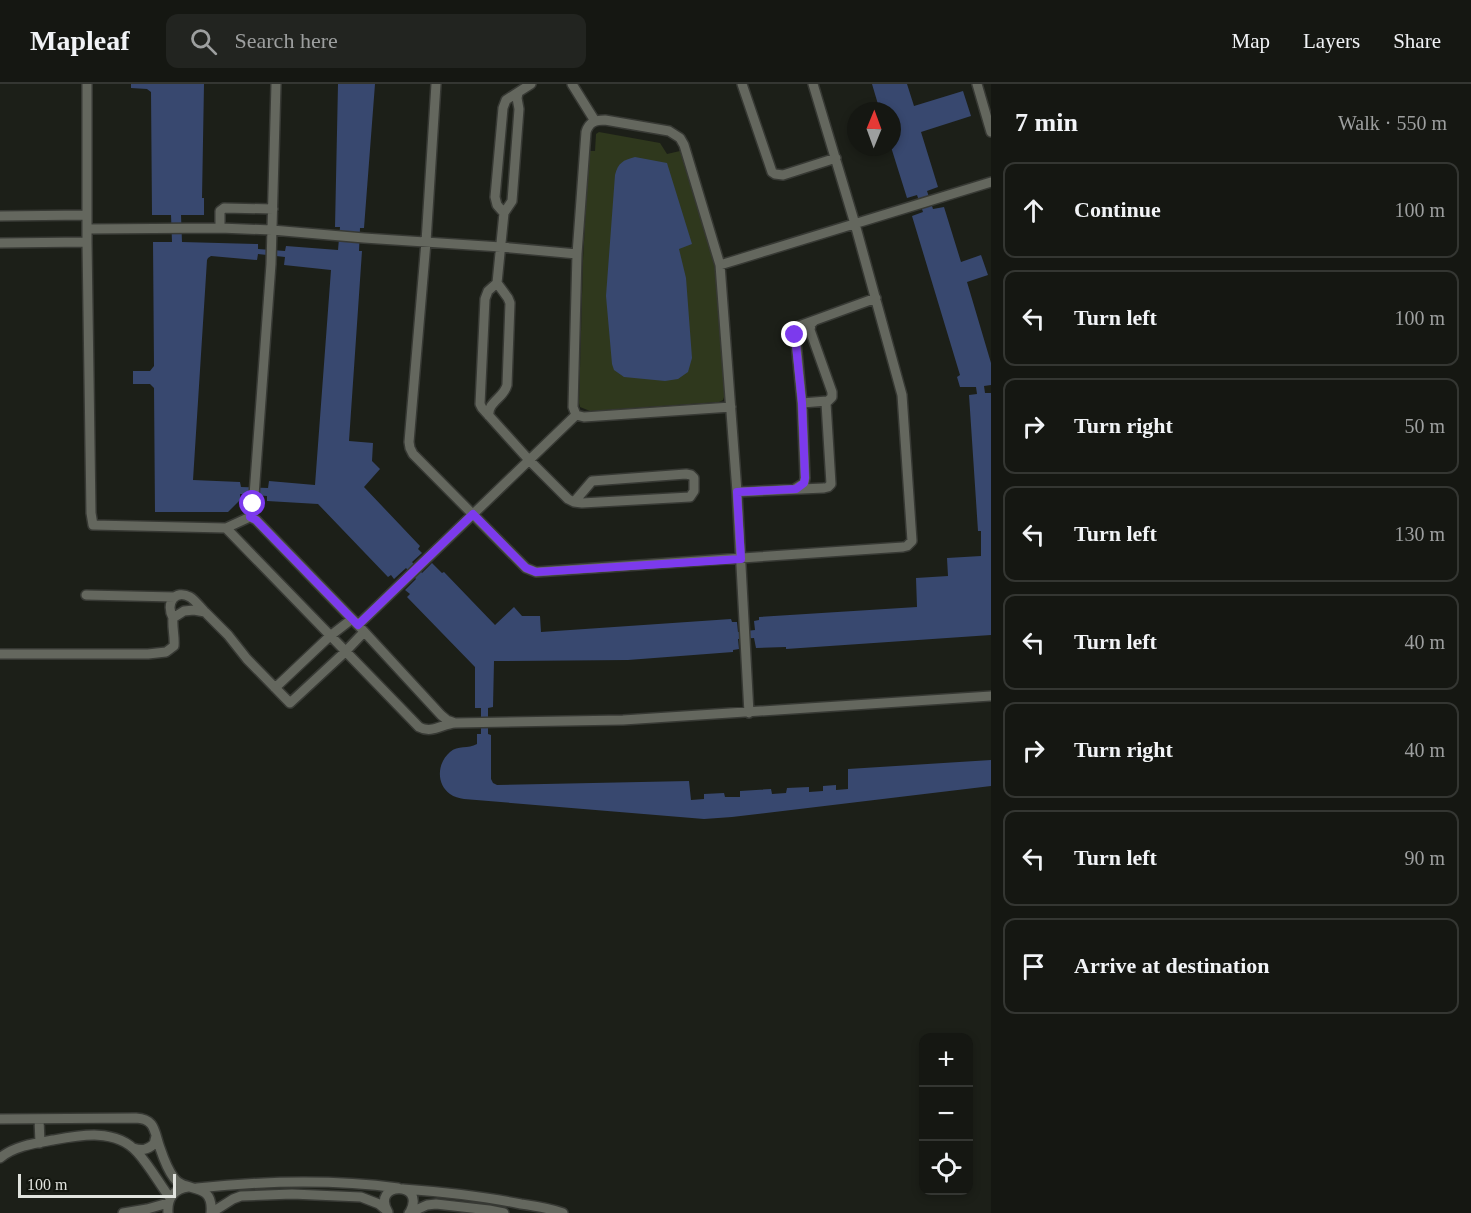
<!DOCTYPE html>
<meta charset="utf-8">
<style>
:root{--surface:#151712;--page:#222420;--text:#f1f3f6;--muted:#9d9f9f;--line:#343632}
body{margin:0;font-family:Georgia,serif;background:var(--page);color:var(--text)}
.controls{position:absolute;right:18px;bottom:18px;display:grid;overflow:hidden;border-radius:12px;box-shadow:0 3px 9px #0003}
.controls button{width:54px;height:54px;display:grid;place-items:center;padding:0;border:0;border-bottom:2px solid var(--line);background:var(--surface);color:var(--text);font:30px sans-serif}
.compass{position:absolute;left:847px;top:18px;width:54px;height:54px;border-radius:50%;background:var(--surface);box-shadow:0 3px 9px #0003;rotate:1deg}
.scale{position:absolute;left:18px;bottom:15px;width:158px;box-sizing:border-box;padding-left:6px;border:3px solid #e1e3de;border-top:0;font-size:16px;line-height:21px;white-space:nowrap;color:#e1e3de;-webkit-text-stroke:4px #13160f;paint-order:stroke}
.stop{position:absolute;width:18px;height:18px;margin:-14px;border:4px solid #7c3aed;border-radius:50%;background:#fff}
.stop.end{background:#7c3aed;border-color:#fff;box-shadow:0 2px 6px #0008}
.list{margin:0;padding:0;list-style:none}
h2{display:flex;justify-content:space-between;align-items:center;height:78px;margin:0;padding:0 24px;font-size:26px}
h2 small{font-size:20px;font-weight:400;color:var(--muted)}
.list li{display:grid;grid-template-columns:39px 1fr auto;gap:18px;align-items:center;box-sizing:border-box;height:96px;margin:0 12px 12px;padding:0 12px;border:2px solid var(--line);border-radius:12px}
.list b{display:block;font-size:22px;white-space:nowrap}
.list em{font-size:20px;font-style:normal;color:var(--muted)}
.icon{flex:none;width:33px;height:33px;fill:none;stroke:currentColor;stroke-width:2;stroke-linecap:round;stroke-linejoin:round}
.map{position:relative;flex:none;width:991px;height:1129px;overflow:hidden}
header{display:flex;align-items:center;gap:36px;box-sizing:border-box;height:84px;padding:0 30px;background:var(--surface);border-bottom:2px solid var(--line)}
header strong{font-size:28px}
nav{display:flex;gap:33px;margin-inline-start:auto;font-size:21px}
.search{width:420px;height:54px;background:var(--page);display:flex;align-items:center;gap:15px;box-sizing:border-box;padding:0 21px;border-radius:12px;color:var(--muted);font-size:22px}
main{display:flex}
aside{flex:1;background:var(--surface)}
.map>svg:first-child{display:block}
.green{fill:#2f381d}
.water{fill:#38486f;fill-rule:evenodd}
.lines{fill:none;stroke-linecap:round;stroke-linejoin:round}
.minor-casing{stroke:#373934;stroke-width:12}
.minor{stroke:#64675e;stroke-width:9}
.route{stroke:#7c3aed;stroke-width:8}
</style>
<header>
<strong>Mapleaf</strong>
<div class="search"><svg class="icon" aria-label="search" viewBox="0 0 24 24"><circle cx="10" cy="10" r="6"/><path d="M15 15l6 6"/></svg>Search here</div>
<nav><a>Map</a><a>Layers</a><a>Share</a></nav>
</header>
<main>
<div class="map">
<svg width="991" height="1129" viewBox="0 0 991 1129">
<rect width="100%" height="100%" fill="#1c1f18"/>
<path class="green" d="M 599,48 L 660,59 L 667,70 L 680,67 L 712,171 L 717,194 L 726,308 L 723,316 L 719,318 L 590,327 L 580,323 L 579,319 L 583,176 L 589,67 L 595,67 L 596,50 Z"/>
<path class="water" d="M 131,0 L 204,0 L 202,114 L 204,114 L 204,131 L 181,131 L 182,158 L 258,160 L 258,165 L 285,167 L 286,162 L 338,166 L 340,143 L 335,143 L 338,0 L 375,0 L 364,144 L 360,144 L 359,167 L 362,167 L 349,357 L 373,359 L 372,377 L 380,385 L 364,403 L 420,462 L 418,465 L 422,469 L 412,478 L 422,489 L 432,479 L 442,489 L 444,488 L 495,541 L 514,523 L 522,532 L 540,532 L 541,548 L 731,535 L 732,538 L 737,538 L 738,548 L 755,546 L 754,537 L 759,536 L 759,533 L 917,523 L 916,494 L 948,492 L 947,474 L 981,472 L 981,447 L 978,447 L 969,311 L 977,310 L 976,303 L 960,303 L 957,293 L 960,291 L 912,132 L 923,128 L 917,111 L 907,114 L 891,63 L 892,27 L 880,27 L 872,0 L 907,0 L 914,22 L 963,7 L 971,32 L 921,48 L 938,103 L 927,107 L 933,125 L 944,123 L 961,178 L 981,171 L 988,191 L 967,198 L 991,279 L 991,301 L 984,302 L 985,309 L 991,309 L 991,551 L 786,565 L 786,563 L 756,564 L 754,554 L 738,555 L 739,565 L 733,566 L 733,568 L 628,576 L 494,577 L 493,623 L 488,624 L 488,650 L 491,651 L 491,695 L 493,699 L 497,701 L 689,697 L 691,716 L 704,715 L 704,710 L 724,709 L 725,713 L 740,713 L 740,707 L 771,705 L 772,710 L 786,709 L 787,704 L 809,703 L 809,708 L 823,707 L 823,702 L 836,701 L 836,706 L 848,705 L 848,685 L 991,676 L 991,702 L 732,733 L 704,735 L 464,715 C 459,714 454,713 450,710 C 436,700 437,679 450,668 C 458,661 468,665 477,660 L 477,650 L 481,650 L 481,624 L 475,624 L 475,583 L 407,513 L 410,510 L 405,506 L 416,495 L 406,484 L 394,495 L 391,491 L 388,493 L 318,420 L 267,417 L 267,412 L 240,410 L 240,416 L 228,428 L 155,428 L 154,304 L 150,300 L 133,300 L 133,287 L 150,287 L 154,282 L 153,158 L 172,158 L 171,131 L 152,131 L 151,8 L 147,5 L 131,4 ZM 258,170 L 285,173 L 284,181 L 331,186 L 315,401 L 269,397 L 268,404 L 241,403 L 240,398 L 193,396 L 207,176 L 208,174 L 211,172 L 257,176 Z
M 635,73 L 667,79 L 692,160 L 679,165 L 686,194 L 692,274 L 688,288 L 678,295 L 665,297 L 624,293 L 614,286 L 612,280 L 606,212 L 615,91 C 618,79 623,76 635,73 Z"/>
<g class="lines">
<g class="minor-casing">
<path id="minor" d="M 87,0 L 87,158 L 91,429 L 93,441 L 226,444 L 250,433 L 253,425 L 271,180 L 276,0
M 436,0 L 426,158 L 409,358 L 410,364 L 413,370 L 526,484 L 536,488 L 903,463 L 907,462 L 912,457 L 902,311 L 855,140 L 813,0
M 572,0 L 595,37
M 742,0 L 772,88 L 775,90 L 783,91 L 836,74
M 977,0 L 991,48
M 518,9 L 517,14 L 519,25 L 512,117 L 504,129 L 497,199 L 488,207 L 485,215 L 480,320 L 482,324 L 529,376 L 568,415 L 574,418 L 582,419 L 690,413 L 694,407 L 694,394 L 691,391 L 686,390 L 592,397 L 574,418
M 504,129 L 497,121 L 495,113 L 503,24 L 506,16 L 531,0
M 0,132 L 87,131
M 220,144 L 220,127 L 224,124 L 273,125
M 87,145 L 220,144 L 272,146 L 364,154 L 501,163 L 577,170
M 0,159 L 87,158
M 720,181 L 991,98
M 802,319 L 827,317
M 731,323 L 584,333 L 576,331 L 573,323 L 577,170 L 586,48 C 589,38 595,36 605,36 L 669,47 L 680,54 L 684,61 L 720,181 L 737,408 L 749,629
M 489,332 C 487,318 504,314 507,301 L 510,219 L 508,214 L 497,199
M 796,404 L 804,399 L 805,394 L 802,319 L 795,247 L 799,242 L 876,214
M 737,408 L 824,404 L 828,403 L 831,400 L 826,319 L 832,313 L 832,308 L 810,246 L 811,240 L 814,237
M 250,433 L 256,436 L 358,541 L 441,631 L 447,636 L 455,639
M 226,444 L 419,643 C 432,650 442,640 455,639 L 623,636 L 991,612
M 86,511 L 175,513
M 173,534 C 165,519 175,505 190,513 C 195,516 200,523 204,527
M 358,541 L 576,331
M 0,570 L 148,570 L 166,568 L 174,562 C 175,553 172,544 173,534 L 184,527 L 194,526 L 205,528 L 228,551 L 247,575 L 290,619 L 345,568 L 364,548
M 275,604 L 330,552 L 352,535
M 0,1035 L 136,1034 C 156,1035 154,1048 160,1064 C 163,1073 168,1086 174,1094 C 185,1110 214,1096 211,1129
M 39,1035 L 40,1059
M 133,1064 C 142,1067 147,1066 154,1060 L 156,1052
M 0,1074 C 14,1062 36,1059 53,1056 C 80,1051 116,1044 137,1068 C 149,1081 159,1099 170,1114
M 197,1104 C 264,1097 331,1095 398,1104
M 403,1105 C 443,1108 482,1112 521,1120 C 535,1122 549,1124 563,1129
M 388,1128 C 370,1098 427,1096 410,1128
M 123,1129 L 147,1125 L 168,1119
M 168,1129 C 167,1115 173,1105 188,1103
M 211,1129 L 233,1115 L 241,1112 L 292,1110 L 361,1113 L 379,1120 L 386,1126
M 409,1129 L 427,1121 L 436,1120 L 489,1126 L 504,1129"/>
</g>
<use href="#minor" class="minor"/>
</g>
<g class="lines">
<path class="route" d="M 253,420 L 250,433 L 256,436 L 358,541 L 473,430 L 526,484 L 536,488 L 741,475 L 737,408 L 796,405 L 804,399 L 805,394 L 802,319 L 795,251"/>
</g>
</svg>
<div class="controls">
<button>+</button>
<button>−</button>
<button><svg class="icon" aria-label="locate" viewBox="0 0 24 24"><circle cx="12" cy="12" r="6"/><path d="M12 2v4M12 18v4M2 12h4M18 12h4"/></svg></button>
</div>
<svg class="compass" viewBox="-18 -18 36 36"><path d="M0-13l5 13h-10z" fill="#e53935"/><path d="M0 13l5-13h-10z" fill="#9d9f9f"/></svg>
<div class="scale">100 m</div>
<div class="stop" style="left:253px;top:420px"></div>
<div class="stop end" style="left:795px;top:251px"></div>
</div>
<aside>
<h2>7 min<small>Walk · 550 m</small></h2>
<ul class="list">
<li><svg class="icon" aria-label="ahead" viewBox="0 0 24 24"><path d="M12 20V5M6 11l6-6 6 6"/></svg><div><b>Continue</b></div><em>100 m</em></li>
<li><svg class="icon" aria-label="left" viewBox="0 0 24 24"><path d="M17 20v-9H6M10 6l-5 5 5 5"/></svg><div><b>Turn left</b></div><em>100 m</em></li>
<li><svg class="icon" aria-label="right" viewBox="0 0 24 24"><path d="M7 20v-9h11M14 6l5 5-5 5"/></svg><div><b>Turn right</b></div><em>50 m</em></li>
<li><svg class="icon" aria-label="left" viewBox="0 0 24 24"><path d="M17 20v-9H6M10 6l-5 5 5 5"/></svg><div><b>Turn left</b></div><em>130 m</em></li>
<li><svg class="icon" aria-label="left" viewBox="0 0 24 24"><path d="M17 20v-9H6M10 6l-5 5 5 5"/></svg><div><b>Turn left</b></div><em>40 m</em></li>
<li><svg class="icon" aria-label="right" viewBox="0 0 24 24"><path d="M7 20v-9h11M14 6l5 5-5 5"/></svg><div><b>Turn right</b></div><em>40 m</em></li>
<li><svg class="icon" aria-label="left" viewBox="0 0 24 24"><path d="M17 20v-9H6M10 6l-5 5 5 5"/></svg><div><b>Turn left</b></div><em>90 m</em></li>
<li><svg class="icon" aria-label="arrive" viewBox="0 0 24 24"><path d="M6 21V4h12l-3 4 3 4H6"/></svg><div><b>Arrive at destination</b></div></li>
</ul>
</aside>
</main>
